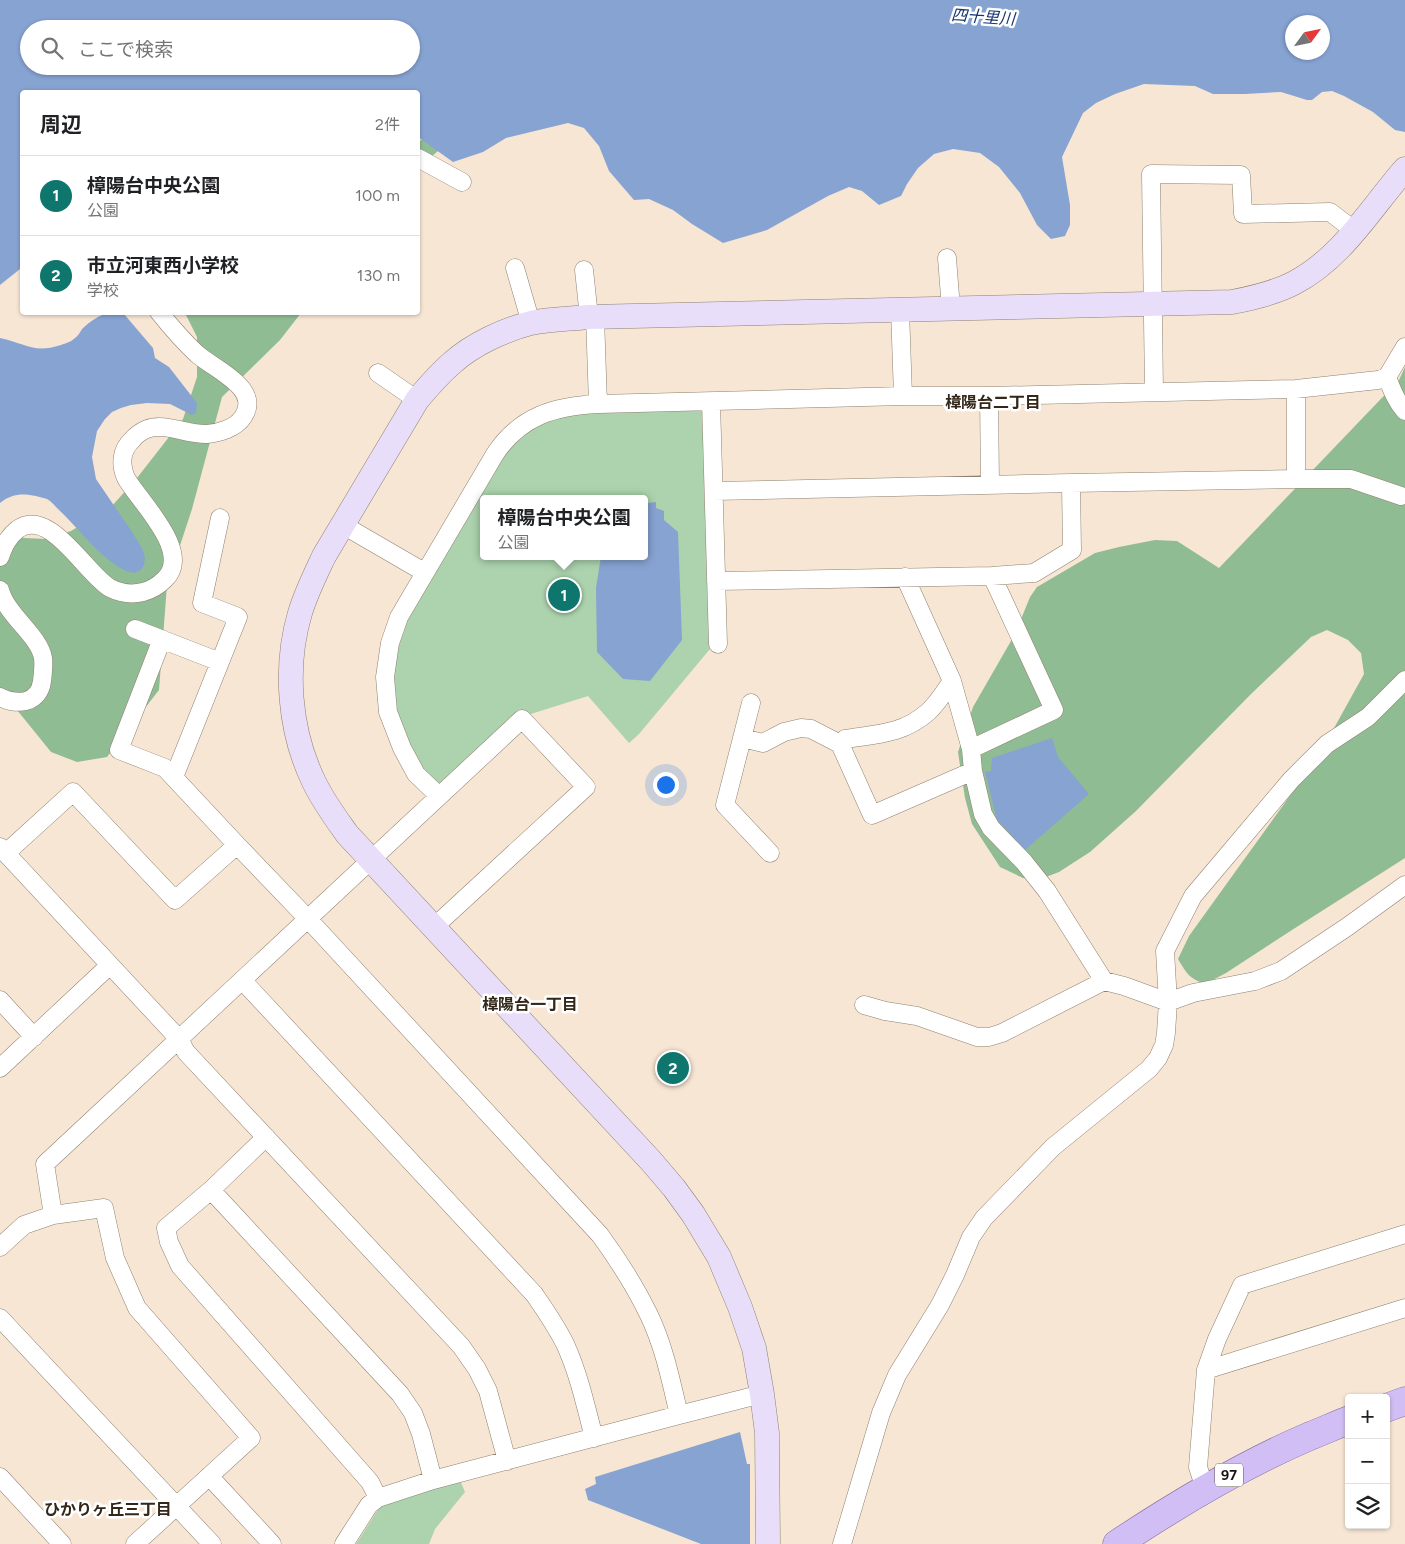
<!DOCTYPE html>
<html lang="ja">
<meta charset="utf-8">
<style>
:root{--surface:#fff;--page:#f2f2f2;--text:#202124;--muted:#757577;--line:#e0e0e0;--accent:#0f766e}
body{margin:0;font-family:Figtree,"Noto Sans JP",sans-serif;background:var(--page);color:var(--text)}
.controls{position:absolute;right:15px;bottom:15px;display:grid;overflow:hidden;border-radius:5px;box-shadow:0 1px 4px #0004}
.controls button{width:45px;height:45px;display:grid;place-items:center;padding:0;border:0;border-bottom:1px solid var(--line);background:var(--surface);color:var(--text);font:25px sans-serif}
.compass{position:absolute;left:1285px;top:15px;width:45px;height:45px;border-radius:50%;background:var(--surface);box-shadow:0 1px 4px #0004;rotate:57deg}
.you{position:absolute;left:665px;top:784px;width:18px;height:18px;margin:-12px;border:4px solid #fff;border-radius:50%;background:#1a73e8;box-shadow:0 0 0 8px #1a73e833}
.badge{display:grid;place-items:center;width:32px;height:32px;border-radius:50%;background:var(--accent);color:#fff;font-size:16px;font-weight:700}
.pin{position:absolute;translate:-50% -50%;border:2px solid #fff;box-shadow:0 1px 5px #0006}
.popup{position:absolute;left:480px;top:495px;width:168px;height:65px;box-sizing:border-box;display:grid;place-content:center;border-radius:5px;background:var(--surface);filter:drop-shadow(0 1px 4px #0005);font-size:16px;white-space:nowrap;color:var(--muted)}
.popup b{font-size:19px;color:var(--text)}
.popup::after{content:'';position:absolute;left:50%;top:100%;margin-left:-10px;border:10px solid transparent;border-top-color:var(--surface)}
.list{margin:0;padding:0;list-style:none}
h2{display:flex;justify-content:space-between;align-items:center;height:65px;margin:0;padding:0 20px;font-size:21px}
h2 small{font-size:16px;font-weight:400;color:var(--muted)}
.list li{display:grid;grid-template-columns:32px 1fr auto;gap:15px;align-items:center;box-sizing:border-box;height:80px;padding:0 20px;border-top:1px solid var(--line)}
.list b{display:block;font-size:19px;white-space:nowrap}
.list p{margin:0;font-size:16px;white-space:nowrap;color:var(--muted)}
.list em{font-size:16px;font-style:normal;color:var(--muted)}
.icon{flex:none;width:28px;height:28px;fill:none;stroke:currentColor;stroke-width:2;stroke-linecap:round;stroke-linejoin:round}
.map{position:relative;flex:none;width:1405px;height:1544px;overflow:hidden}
.search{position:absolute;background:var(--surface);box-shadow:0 1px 4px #0004;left:20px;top:20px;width:400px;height:55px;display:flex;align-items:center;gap:12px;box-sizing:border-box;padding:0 18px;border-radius:28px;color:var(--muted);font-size:19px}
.panel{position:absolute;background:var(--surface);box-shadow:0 1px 4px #0004;left:20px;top:90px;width:400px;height:225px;border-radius:5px}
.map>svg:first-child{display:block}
.green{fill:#acd3ae;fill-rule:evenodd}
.forest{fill:#90bc93}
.water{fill:#87a3d2;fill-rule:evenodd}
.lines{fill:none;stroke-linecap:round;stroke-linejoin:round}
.street-casing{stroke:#8f8170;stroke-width:19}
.secondary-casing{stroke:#8f8170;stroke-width:25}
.primary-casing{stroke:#7d669f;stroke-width:29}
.street{stroke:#fff;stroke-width:18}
.secondary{stroke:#e8defa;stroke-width:24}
.primary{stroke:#d1bef4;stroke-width:28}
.labels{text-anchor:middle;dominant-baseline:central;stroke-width:5;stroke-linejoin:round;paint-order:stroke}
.shield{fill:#fff;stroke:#5e5a56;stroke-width:1}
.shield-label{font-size:14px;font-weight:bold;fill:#19130d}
.water-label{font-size:16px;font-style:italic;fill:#163770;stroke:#fff}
.neighbourhood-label{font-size:16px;font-weight:bold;fill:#332719;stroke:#fff}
</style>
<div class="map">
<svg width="1405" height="1544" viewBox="0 0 1405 1544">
<rect width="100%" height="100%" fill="#f7e6d4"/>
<path class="green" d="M 701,408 L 706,413 L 710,649 L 639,734 L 629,743 L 588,696 L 512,720 L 442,785 L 436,784 L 421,766 L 408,747 L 393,699 L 393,660 L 406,616 L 498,461 L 521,433 L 567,413 ZM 484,499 L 644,499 L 644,556 L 484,556 Z
M 460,1480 L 465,1492 L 435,1529 L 429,1544 L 356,1544 L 383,1502 Z"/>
<path class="forest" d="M 465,128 L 418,168 L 418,141 Z
M 185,313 L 301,313 L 280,340 L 222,397 L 192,509 L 167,585 L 159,690 L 107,757 L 77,762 L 51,752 L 0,689 L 0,535 L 4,537 L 46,539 L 71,531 L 111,507 L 137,478 L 183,419 L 197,377 L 197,337 Z
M 1405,367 L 1405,858 L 1292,930 L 1226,973 L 1205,984 C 1189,978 1187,974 1178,959 L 1189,936 L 1318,757 L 1364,674 L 1361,653 L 1348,640 L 1327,630 L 1311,637 L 1251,694 L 1136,811 L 1090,852 L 1059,872 L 1038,880 L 1023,878 L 1000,867 L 972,824 L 965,798 L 958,752 L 973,707 L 1015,634 L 1030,597 L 1037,587 L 1095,553 L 1119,547 L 1155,540 L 1177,541 L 1219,568 L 1399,380 Z"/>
<path class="water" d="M 0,0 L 1405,0 L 1405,132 L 1395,130 L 1373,112 L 1344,96 L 1332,91 L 1322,92 L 1312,100 L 1307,100 L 1281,92 L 1245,94 L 1213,94 L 1195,86 L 1144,84 L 1115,94 L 1096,103 L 1083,113 L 1062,157 L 1070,205 L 1070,225 L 1065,236 L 1051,239 L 1037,225 L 1020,193 L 999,167 L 980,153 L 953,149 L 934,154 L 918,168 L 907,184 L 901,196 L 879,205 L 862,191 L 849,187 L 828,196 L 767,230 L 723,243 L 692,224 L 673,210 L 649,199 L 634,200 L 609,171 L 599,146 L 584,128 L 568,123 L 506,138 L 483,152 L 453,162 L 418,137 L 418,92 L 22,92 L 22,266 L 20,269 L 0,285 ZM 1292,22 L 1322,22 L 1322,52 L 1292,52 ZM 29,29 L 411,29 L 411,66 L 29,66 Z
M 109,312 L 123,313 L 124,314 L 153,348 L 155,358 L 169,367 L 197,403 L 196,413 L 192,415 L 170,404 L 147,403 L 131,405 L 121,408 L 112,412 L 105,419 L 97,431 L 92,457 L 96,479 L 132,532 L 142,548 L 145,558 L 144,565 L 141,570 L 134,573 C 108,569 79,528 59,510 C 55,506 51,501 47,499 C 44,498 39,497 36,496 C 22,493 11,494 0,503 L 0,338 C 25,343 33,354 61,345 C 66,343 71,342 75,338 C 78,336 80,332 82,329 C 89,322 100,315 109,312 Z
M 644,501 L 647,503 L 656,502 L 656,508 L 664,511 L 664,520 L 678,532 L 682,640 L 650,681 L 623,679 L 597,652 L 596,588 L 601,556 L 644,556 Z
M 1052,738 L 1058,757 L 1089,794 L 1025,850 L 997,820 L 985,772 L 991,771 L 992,758 Z
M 740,1432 L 747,1464 L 750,1464 L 750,1544 L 701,1544 L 588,1500 L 585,1489 L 596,1484 L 595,1477 Z"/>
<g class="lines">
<g class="street-casing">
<path id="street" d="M 418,158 L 462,182
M 947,258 L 951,309
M 515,268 L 531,323
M 584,270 L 589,317
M 900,310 L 903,396
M 595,317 L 598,404
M 378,373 L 417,400
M 1387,377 C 1392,390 1396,401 1405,411
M 1154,391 L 1151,174 L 1241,175 L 1243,214 L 1330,212 L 1355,231
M 989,396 L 990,485
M 711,402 L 718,644
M 1296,479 L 1351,479 L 1401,496
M 714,491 L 1071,483
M 343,525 L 424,572
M 0,557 C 4,545 8,537 18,529 C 50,507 86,574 110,588 C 120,593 131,595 143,592 C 151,590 159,585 165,579 C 193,552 139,501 126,478 C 120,465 121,450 132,440 C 135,436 142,431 147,429 C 164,422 188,435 207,434 C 219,433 236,428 243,417 C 262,388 214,369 197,354 C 183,341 171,327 159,312
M 905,577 L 952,681 L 971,749 L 973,771 L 983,814 L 991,828 L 1024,862 L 1047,891 L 1104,981
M 716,581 L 992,576 L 1034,573 L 1072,550 L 1071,483 L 1296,479 L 1296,389
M 0,590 C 7,616 39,635 43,658 C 44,665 43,673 42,681 C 41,690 36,698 26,701 C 17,703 8,701 0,697
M 135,629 L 220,662
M 162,639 L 119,750 L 165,768 L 237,845
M 952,681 C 945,691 938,703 928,712 C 903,734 878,734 845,739 L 840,744 L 872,815 L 973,771
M 751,703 L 725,805 L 770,853
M 742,738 L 763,743 L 784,732 L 801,728 L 811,729 L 840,744
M 971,749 L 1054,710 L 992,576
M 174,777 L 238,617 L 202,603 L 220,518
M 439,796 L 416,774 L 402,748 L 388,712 L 385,677 L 390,643 L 399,617 L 495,454 C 520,416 555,406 598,404 L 903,396 L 989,396 L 1296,389 L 1378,380 L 1387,377 L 1405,347
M 0,847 L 179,1039 L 186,1052 L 461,1346 L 477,1369 L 488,1391 L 507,1461
M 6,853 L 73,792 L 175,900 L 237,845 L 308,919 L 600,1235 C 619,1261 635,1286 649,1315 C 664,1346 671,1381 679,1415
M 243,981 L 534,1294 C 545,1310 557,1327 566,1346 C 579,1375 586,1407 594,1438
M 0,1000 L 34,1037
M 864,1005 L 885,1011 L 917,1016 L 977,1037 L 989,1037 L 1002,1033 L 1104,981 L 1124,986 L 1168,1002 L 1193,993 L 1255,981 L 1281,971 L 1347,927 L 1405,885
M 0,1068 L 110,965
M 266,1137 L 211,1190 L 166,1228 L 169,1242 L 180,1266 L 370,1482 L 378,1498
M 211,1190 L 400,1394 L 413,1413 L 421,1434 L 433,1480
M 53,1215 L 45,1164 L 522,719 L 586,787 L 434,927
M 0,1247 L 24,1225 L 53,1215 L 104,1208 L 115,1258 L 137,1308 L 251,1438 L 135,1544
M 0,1318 L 212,1544
M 1206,1370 L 1405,1308
M 209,1476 L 272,1544
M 0,1477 L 62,1544
M 1205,1489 L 1198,1467 L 1206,1370 L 1217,1339 L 1242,1285 L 1405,1234
M 344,1544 L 369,1505 L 378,1498 L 433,1480 L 679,1415 L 762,1394
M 842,1544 L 881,1413 L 897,1375 L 940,1305 L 955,1275 L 971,1237 L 984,1218 L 1053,1147 L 1149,1069 L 1158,1058 L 1164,1045 L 1166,1033 L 1168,1002 L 1165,951 L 1193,896 L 1291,780 L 1327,744 L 1368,717 L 1405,680"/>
</g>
<g class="secondary-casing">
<path id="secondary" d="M 768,1544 L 767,1433 L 762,1394 L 754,1348 L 740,1307 L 719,1257 L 693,1214 L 674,1188 L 651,1161 L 347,834 C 335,817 323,801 314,782 C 289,731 284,667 300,613 C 306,593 315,575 324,556 L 417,400 C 428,387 439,374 452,363 C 473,344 504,330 531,323 C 550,319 570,319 589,317 L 1232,302 C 1253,298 1275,293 1294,283 C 1342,258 1370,209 1405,169"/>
</g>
<g class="primary-casing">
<path id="primary" d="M 1386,1408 L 1405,1401
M 1117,1544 C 1179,1503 1242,1465 1310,1436 C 1323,1431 1336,1425 1349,1420"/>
</g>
<use href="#street" class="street"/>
<use href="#secondary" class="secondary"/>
<use href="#primary" class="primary"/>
</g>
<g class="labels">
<rect class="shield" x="1215" y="1463.5" width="28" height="23" rx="4"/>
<g class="shield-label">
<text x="1229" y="1475">97</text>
</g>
<g class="water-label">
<text transform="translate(983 17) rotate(4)">四十里川</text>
</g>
<g class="neighbourhood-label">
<text x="993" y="402">樟陽台二丁目</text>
<text x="530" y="1004">樟陽台一丁目</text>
<text x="108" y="1509">ひかりヶ丘三丁目</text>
</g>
</g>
</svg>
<div class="controls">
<button>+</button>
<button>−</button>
<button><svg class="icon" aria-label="layers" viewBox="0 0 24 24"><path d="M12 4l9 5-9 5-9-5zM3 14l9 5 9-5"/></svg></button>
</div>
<svg class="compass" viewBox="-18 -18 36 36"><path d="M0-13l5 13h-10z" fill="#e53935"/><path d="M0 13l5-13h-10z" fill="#757577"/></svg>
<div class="you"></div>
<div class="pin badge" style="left:564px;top:595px">1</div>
<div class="popup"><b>樟陽台中央公園</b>公園</div>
<div class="pin badge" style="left:673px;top:1068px">2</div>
<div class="search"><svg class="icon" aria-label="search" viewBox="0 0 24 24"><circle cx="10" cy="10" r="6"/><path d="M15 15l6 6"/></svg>ここで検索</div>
<section class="panel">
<h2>周辺<small>2件</small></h2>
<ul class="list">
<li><span class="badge">1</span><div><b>樟陽台中央公園</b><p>公園</p></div><em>100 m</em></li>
<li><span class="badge">2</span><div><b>市立河東西小学校</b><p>学校</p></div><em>130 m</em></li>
</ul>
</section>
</div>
